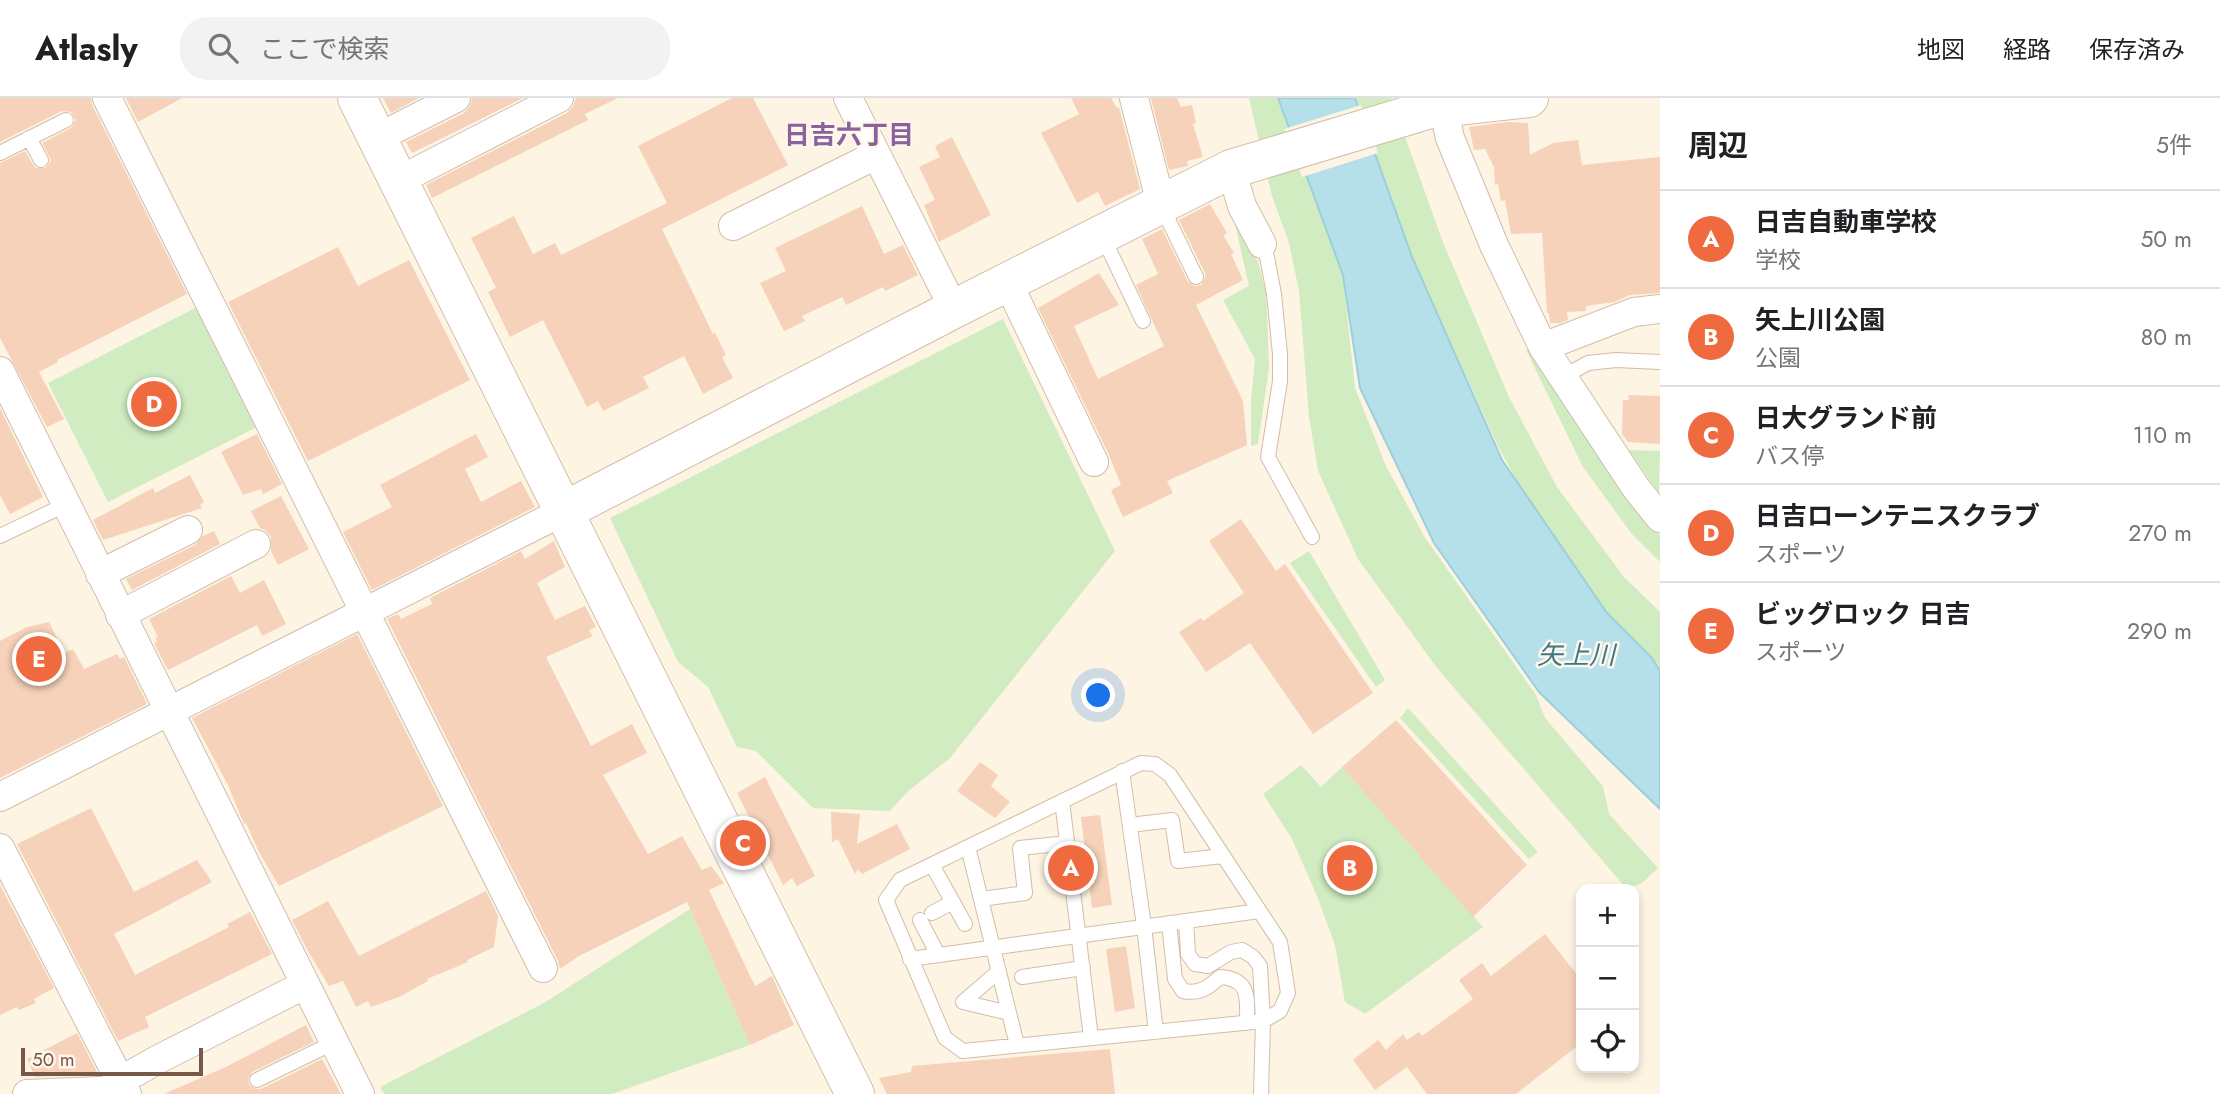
<!DOCTYPE html>
<html lang="ja">
<meta charset="utf-8">
<style>
:root{--surface:#fff;--page:#f2f2f2;--text:#202124;--muted:#757577;--line:#e0e0e0;--accent:#f06a3f}
body{margin:0;font-family:Jost,"Noto Sans JP",sans-serif;background:var(--page);color:var(--text)}
.controls{position:absolute;right:21px;bottom:21px;display:grid;overflow:hidden;border-radius:14px;box-shadow:0 4px 10px #0003}
.controls button{width:63px;height:63px;display:grid;place-items:center;padding:0;border:0;border-bottom:2px solid var(--line);background:var(--surface);color:var(--text);font:35px sans-serif}
.scale{position:absolute;left:21px;bottom:18px;width:182px;box-sizing:border-box;padding-left:7px;border:4px solid #785947;border-top:0;font-size:19px;line-height:24px;white-space:nowrap;color:#785947;-webkit-text-stroke:5px #fff7eb;paint-order:stroke}
.you{position:absolute;left:1099px;top:598px;width:24px;height:24px;margin:-18px;border:5px solid #fff;border-radius:50%;background:#1a73e8;box-shadow:0 0 0 10px #1a73e833}
.badge{display:grid;place-items:center;width:46px;height:46px;border-radius:50%;background:var(--accent);color:#fff;font-size:23px;font-weight:700}
.pin{position:absolute;translate:-50% -50%;border:4px solid #fff;box-shadow:0 2px 7px #0006}
.list{margin:0;padding:0;list-style:none}
h2{display:flex;justify-content:space-between;align-items:center;height:91px;margin:0;padding:0 28px;font-size:30px}
h2 small{font-size:23px;font-weight:400;color:var(--muted)}
.list li{display:grid;grid-template-columns:46px 1fr auto;gap:21px;align-items:center;box-sizing:border-box;height:98px;padding:0 28px;border-top:2px solid var(--line)}
.list b{display:block;font-size:26px;white-space:nowrap}
.list p{margin:0;font-size:23px;white-space:nowrap;color:var(--muted)}
.list em{font-size:23px;font-style:normal;color:var(--muted)}
.icon{flex:none;width:38px;height:38px;fill:none;stroke:currentColor;stroke-width:2;stroke-linecap:round;stroke-linejoin:round}
.map{position:relative;flex:none;width:1660px;height:996px;overflow:hidden}
header{display:flex;align-items:center;gap:42px;box-sizing:border-box;height:98px;padding:0 35px;background:var(--surface);border-bottom:2px solid var(--line)}
header strong{font-size:33px}
nav{display:flex;gap:38px;margin-inline-start:auto;font-size:24px}
.search{width:490px;height:63px;background:var(--page);display:flex;align-items:center;gap:18px;box-sizing:border-box;padding:0 24px;border-radius:28px;color:var(--muted);font-size:26px}
main{display:flex}
aside{flex:1;background:var(--surface)}
.map>svg:first-child{display:block}
.green{fill:#d1ecc0}
.water{fill:#b6e0e9;stroke:#9bd0db;stroke-width:2}
.pier{fill:#fef4e3}
.building{fill:#f5d2b9}
.lines{fill:none;stroke-linecap:round;stroke-linejoin:round}
.lane-casing{stroke:#d2bdab;stroke-width:16}
.street-casing{stroke:#d2bdab;stroke-width:30}
.secondary-casing{stroke:#d5bda8;stroke-width:40}
.lane{stroke:#fff;stroke-width:14}
.street{stroke:#fff;stroke-width:28}
.secondary{stroke:#fff;stroke-width:38}
.labels{text-anchor:middle;dominant-baseline:central;stroke-width:5;stroke-linejoin:round;paint-order:stroke}
.neighbourhood-label{font-size:26px;font-weight:bold;fill:#8a629c;stroke:#fff7eb}
.water-label{font-size:26px;font-style:italic;fill:#3c7886;stroke:#fff7eb}
</style>
<header>
<strong>Atlasly</strong>
<div class="search"><svg class="icon" aria-label="search" viewBox="0 0 24 24"><circle cx="10" cy="10" r="6"/><path d="M15 15l6 6"/></svg>ここで検索</div>
<nav><a>地図</a><a>経路</a><a>保存済み</a></nav>
</header>
<main>
<div class="map">
<svg width="1660" height="996" viewBox="0 0 1660 996">
<rect width="100%" height="100%" fill="#fef4e3"/>
<path class="green" d="M 1249,0 L 1277,0 L 1343,177 L 1355,290 L 1386,368 L 1424,438 L 1536,597 L 1545,620 L 1603,688 L 1609,716 L 1658,770 L 1641,786 L 1626,790 L 1437,570 L 1358,461 L 1318,373 L 1309,319 L 1299,193 L 1289,145 L 1272,98 Z
M 1355,0 L 1391,0 L 1444,147 L 1509,299 L 1557,389 L 1624,479 L 1660,514 L 1660,573 L 1651,560 L 1607,515 L 1541,428 L 1499,350 L 1412,159 Z
M 1234,122 L 1258,164 L 1266,194 L 1269,270 L 1258,346 L 1251,348 L 1251,302 L 1255,261 L 1223,202 L 1249,188 Z
M 201,207 L 261,327 L 108,404 L 48,285 Z
M 1003,221 L 1115,453 L 950,660 L 907,694 L 890,713 L 813,710 L 756,653 L 737,649 L 708,589 L 678,564 L 610,420 Z
M 1531,250 L 1651,429 L 1660,437 L 1660,464 L 1631,435 L 1583,369 L 1526,252 Z
M 1629,352 L 1660,353 L 1659,396 Z
M 1309,453 L 1385,582 L 1376,589 L 1290,465 Z
M 1408,610 L 1538,754 L 1529,761 L 1400,620 Z
M 1301,667 L 1321,689 L 1342,669 L 1483,829 L 1365,916 L 1345,904 L 1335,847 L 1317,798 L 1292,741 L 1263,696 Z
M 690,811 L 750,947 L 612,996 L 384,996 L 380,989 L 544,905 Z"/>
<path class="water" d="M 1278,0 L 1355,0 L 1412,159 L 1502,362 L 1607,515 L 1652,560 L 1660,573 L 1660,711 L 1539,594 L 1434,445 L 1360,290 L 1343,177 Z"/>
<path class="pier" d="M 1361,7 L 1378,55 L 1302,79 L 1284,31 Z"/>
<path class="building" d="M 0,0 L 91,0 L 92,7 L 187,196 L 57,262 L 58,264 L 39,274 L 64,321 L 47,329 L 0,240 L 0,65 L 25,53 L 35,70 L 46,70 L 51,62 L 42,45 L 71,30 L 76,22 L 71,14 L 62,13 L 0,44 Z
M 126,0 L 182,0 L 138,24 Z
M 383,0 L 419,0 L 391,15 Z
M 472,0 L 523,0 L 412,55 L 406,44 L 464,15 L 470,8 Z
M 576,0 L 618,0 L 585,16 L 588,22 L 432,100 L 426,87 L 567,15 L 573,8 Z
M 732,0 L 753,0 L 788,67 L 662,131 L 713,236 L 715,235 L 726,257 L 722,259 L 733,280 L 703,296 L 684,258 L 643,279 L 649,290 L 603,313 L 598,303 L 587,309 L 543,222 L 510,239 L 488,194 L 496,190 L 471,140 L 514,118 L 533,156 L 555,145 L 561,157 L 667,105 L 638,48 Z
M 1071,0 L 1111,0 L 1117,10 L 1119,9 L 1140,91 L 1105,108 L 1098,94 L 1077,105 L 1041,35 L 1079,16 Z
M 1151,0 L 1177,0 L 1181,9 L 1192,7 L 1196,25 L 1193,26 L 1203,59 L 1187,63 L 1188,68 L 1169,72 Z
M 1508,24 L 1528,25 L 1530,57 L 1553,45 L 1578,42 L 1582,67 L 1660,59 L 1660,195 L 1630,197 L 1614,204 L 1586,208 L 1586,213 L 1567,214 L 1568,222 L 1560,225 L 1550,225 L 1549,215 L 1547,215 L 1542,135 L 1511,136 L 1505,102 L 1501,103 L 1498,86 L 1495,87 L 1494,69 L 1485,51 L 1474,52 L 1469,29 Z
M 952,39 L 991,117 L 939,144 L 924,107 L 935,102 L 919,69 L 940,59 L 935,48 Z
M 1210,106 L 1227,135 L 1223,137 L 1234,155 L 1231,156 L 1243,182 L 1196,207 L 1243,303 L 1247,347 L 1167,383 L 1173,395 L 1123,419 L 1111,392 L 1121,387 L 1109,357 L 1038,210 L 1099,175 L 1119,207 L 1074,228 L 1098,281 L 1164,248 L 1136,187 L 1158,176 L 1142,141 L 1162,131 L 1188,184 L 1195,188 L 1201,187 L 1205,180 L 1205,175 L 1179,122 Z
M 862,108 L 884,156 L 903,147 L 918,177 L 885,193 L 883,189 L 846,207 L 842,199 L 802,218 L 805,223 L 784,233 L 760,185 L 786,173 L 775,150 Z
M 338,149 L 358,188 L 409,162 L 470,282 L 308,363 L 228,204 Z
M 1628,297 L 1660,298 L 1660,346 L 1628,344 L 1622,336 L 1623,302 L 1629,302 Z
M 0,310 L 43,399 L 10,416 L 0,397 Z
M 257,336 L 282,386 L 263,396 L 261,391 L 243,397 L 221,354 Z
M 476,336 L 488,359 L 465,371 L 481,404 L 521,383 L 535,409 L 372,492 L 343,434 L 392,409 L 380,387 Z
M 190,377 L 204,404 L 200,407 L 202,410 L 103,442 L 93,422 L 153,390 L 155,395 Z
M 281,398 L 309,451 L 278,467 L 271,453 L 271,439 L 265,432 L 260,430 L 251,413 Z
M 1241,421 L 1276,473 L 1285,466 L 1373,595 L 1313,636 L 1250,545 L 1206,574 L 1179,534 L 1201,520 L 1203,523 L 1244,495 L 1209,443 Z
M 214,433 L 220,446 L 132,492 L 126,481 L 195,447 L 203,438 Z
M 554,443 L 565,469 L 537,485 L 555,522 L 585,508 L 596,529 L 589,532 L 593,538 L 546,559 L 591,648 L 632,626 L 647,655 L 603,677 L 648,756 L 682,738 L 702,772 L 711,768 L 724,785 L 709,792 L 755,888 L 772,878 L 794,927 L 750,947 L 687,804 L 579,858 L 560,871 L 558,863 L 387,521 L 398,516 L 401,521 L 432,506 L 430,500 L 521,453 L 525,461 Z
M 231,478 L 240,495 L 264,482 L 286,526 L 262,538 L 257,527 L 168,572 L 154,545 L 157,544 L 155,540 L 158,539 L 149,521 Z
M 49,524 L 64,555 L 73,551 L 84,571 L 117,556 L 120,561 L 124,559 L 147,606 L 0,680 L 0,543 L 27,529 Z
M 357,536 L 443,708 L 279,788 L 259,754 L 246,725 L 244,726 L 228,687 L 192,620 Z
M 1396,622 L 1527,767 L 1473,819 L 1342,669 Z
M 980,664 L 998,677 L 991,688 L 1010,704 L 995,720 L 957,693 Z
M 765,679 L 815,778 L 797,788 L 792,780 L 783,787 L 737,695 Z
M 91,710 L 134,794 L 197,762 L 212,784 L 114,836 L 135,877 L 229,829 L 227,826 L 250,814 L 272,856 L 145,919 L 149,929 L 118,943 L 17,746 Z
M 831,714 L 860,716 L 857,746 L 897,726 L 910,751 L 862,776 L 858,771 L 855,776 L 838,741 L 832,744 Z
M 1100,717 L 1112,807 L 1092,810 L 1081,719 Z
M 0,787 L 54,890 L 34,901 L 36,905 L 19,912 L 17,909 L 0,917 Z
M 486,793 L 498,818 L 494,849 L 467,862 L 468,864 L 427,881 L 428,883 L 399,899 L 371,909 L 368,903 L 356,909 L 343,883 L 329,888 L 308,853 L 292,822 L 328,803 L 359,858 Z
M 1545,836 L 1581,882 L 1581,945 L 1516,996 L 1427,996 L 1407,969 L 1375,992 L 1353,962 L 1378,942 L 1386,952 L 1403,936 L 1407,942 L 1419,934 L 1422,938 L 1473,901 L 1459,882 L 1482,865 L 1491,878 Z
M 1126,848 L 1135,910 L 1115,914 L 1106,851 Z
M 306,927 L 314,944 L 252,974 L 248,981 L 249,987 L 256,991 L 261,991 L 322,961 L 341,996 L 164,996 L 228,968 Z
M 77,935 L 98,976 L 35,979 L 27,961 Z
M 1110,951 L 1115,996 L 887,996 L 879,980 L 911,974 L 912,968 Z"/>
<g class="lines">
<g class="lane-casing">
<path id="lane" d="M 29,40 L 41,62
M 0,55 L 66,22
M 1161,107 L 1196,179
M 1102,137 L 1143,223
M 1262,146 L 1267,159 L 1274,196 L 1280,256 L 1280,283 L 1268,359 L 1312,439
M 1563,279 L 1588,265 L 1616,262 L 1660,264
M 0,438 L 67,406
M 1141,665 L 1155,666 L 1170,677 L 1280,844 L 1288,895 L 1280,913 L 1263,923 L 963,953 L 945,940 L 886,802 L 900,782 Z
M 1122,673 L 1144,828 L 1156,934
M 1062,703 L 1091,940
M 1130,727 L 1172,722 L 1178,763 L 1223,758
M 968,749 L 1017,947 L 1024,947
M 932,767 L 965,826
M 981,801 L 1025,795 L 1020,750 L 1067,745
M 932,815 L 953,804
M 920,822 L 938,857
M 1186,823 L 1188,856 L 1195,866 L 1208,868 L 1231,854 L 1242,852 L 1253,859 L 1260,868 L 1263,923 L 1261,996
M 1169,825 L 1175,881 L 1183,893 C 1200,896 1208,890 1220,879 C 1251,881 1247,901 1247,925
M 910,861 L 1259,813
M 999,873 L 963,904 L 1009,915
M 1022,879 L 1083,870
M 257,982 L 333,945"/>
</g>
<g class="street-casing">
<path id="street" d="M 107,0 L 543,870
M 848,0 L 954,211
M 1134,0 L 1161,106
M 1443,9 L 1450,40 L 1494,147 L 1543,249 L 1636,390 L 1660,420
M 377,40 L 456,0
M 1231,71 L 1242,108 L 1262,146
M 398,83 L 559,0
M 733,128 L 876,57
M 1008,185 L 1094,364
M 1543,249 L 1634,214 L 1660,211
M 0,273 L 360,996
M 100,476 L 188,432
M 120,517 L 256,446
M 0,699 L 562,414
M 0,750 L 127,996
M 120,983 L 157,962 L 304,887
M 27,996 L 124,992"/>
</g>
<g class="secondary-casing">
<path id="secondary" d="M 357,0 L 855,996
M 562,414 L 954,211 L 1231,71 L 1430,11 L 1529,0"/>
</g>
<use href="#lane" class="lane"/>
<use href="#street" class="street"/>
<use href="#secondary" class="secondary"/>
</g>
<g class="labels">
<g class="neighbourhood-label">
<text x="849" y="37">日吉六丁目</text>
</g>
<g class="water-label">
<text x="1576" y="557">矢上川</text>
</g>
</g>
</svg>
<div class="controls">
<button>+</button>
<button>−</button>
<button><svg class="icon" aria-label="locate" viewBox="0 0 24 24"><circle cx="12" cy="12" r="6"/><path d="M12 2v4M12 18v4M2 12h4M18 12h4"/></svg></button>
</div>
<div class="scale">50 m</div>
<div class="you"></div>
<div class="pin badge" style="left:1071px;top:770px">A</div>
<div class="pin badge" style="left:1350px;top:770px">B</div>
<div class="pin badge" style="left:743px;top:745px">C</div>
<div class="pin badge" style="left:154px;top:306px">D</div>
<div class="pin badge" style="left:39px;top:561px">E</div>
</div>
<aside>
<h2>周辺<small>5件</small></h2>
<ul class="list">
<li><span class="badge">A</span><div><b>日吉自動車学校</b><p>学校</p></div><em>50 m</em></li>
<li><span class="badge">B</span><div><b>矢上川公園</b><p>公園</p></div><em>80 m</em></li>
<li><span class="badge">C</span><div><b>日大グランド前</b><p>バス停</p></div><em>110 m</em></li>
<li><span class="badge">D</span><div><b>日吉ローンテニスクラブ</b><p>スポーツ</p></div><em>270 m</em></li>
<li><span class="badge">E</span><div><b>ビッグロック 日吉</b><p>スポーツ</p></div><em>290 m</em></li>
</ul>
</aside>
</main>
